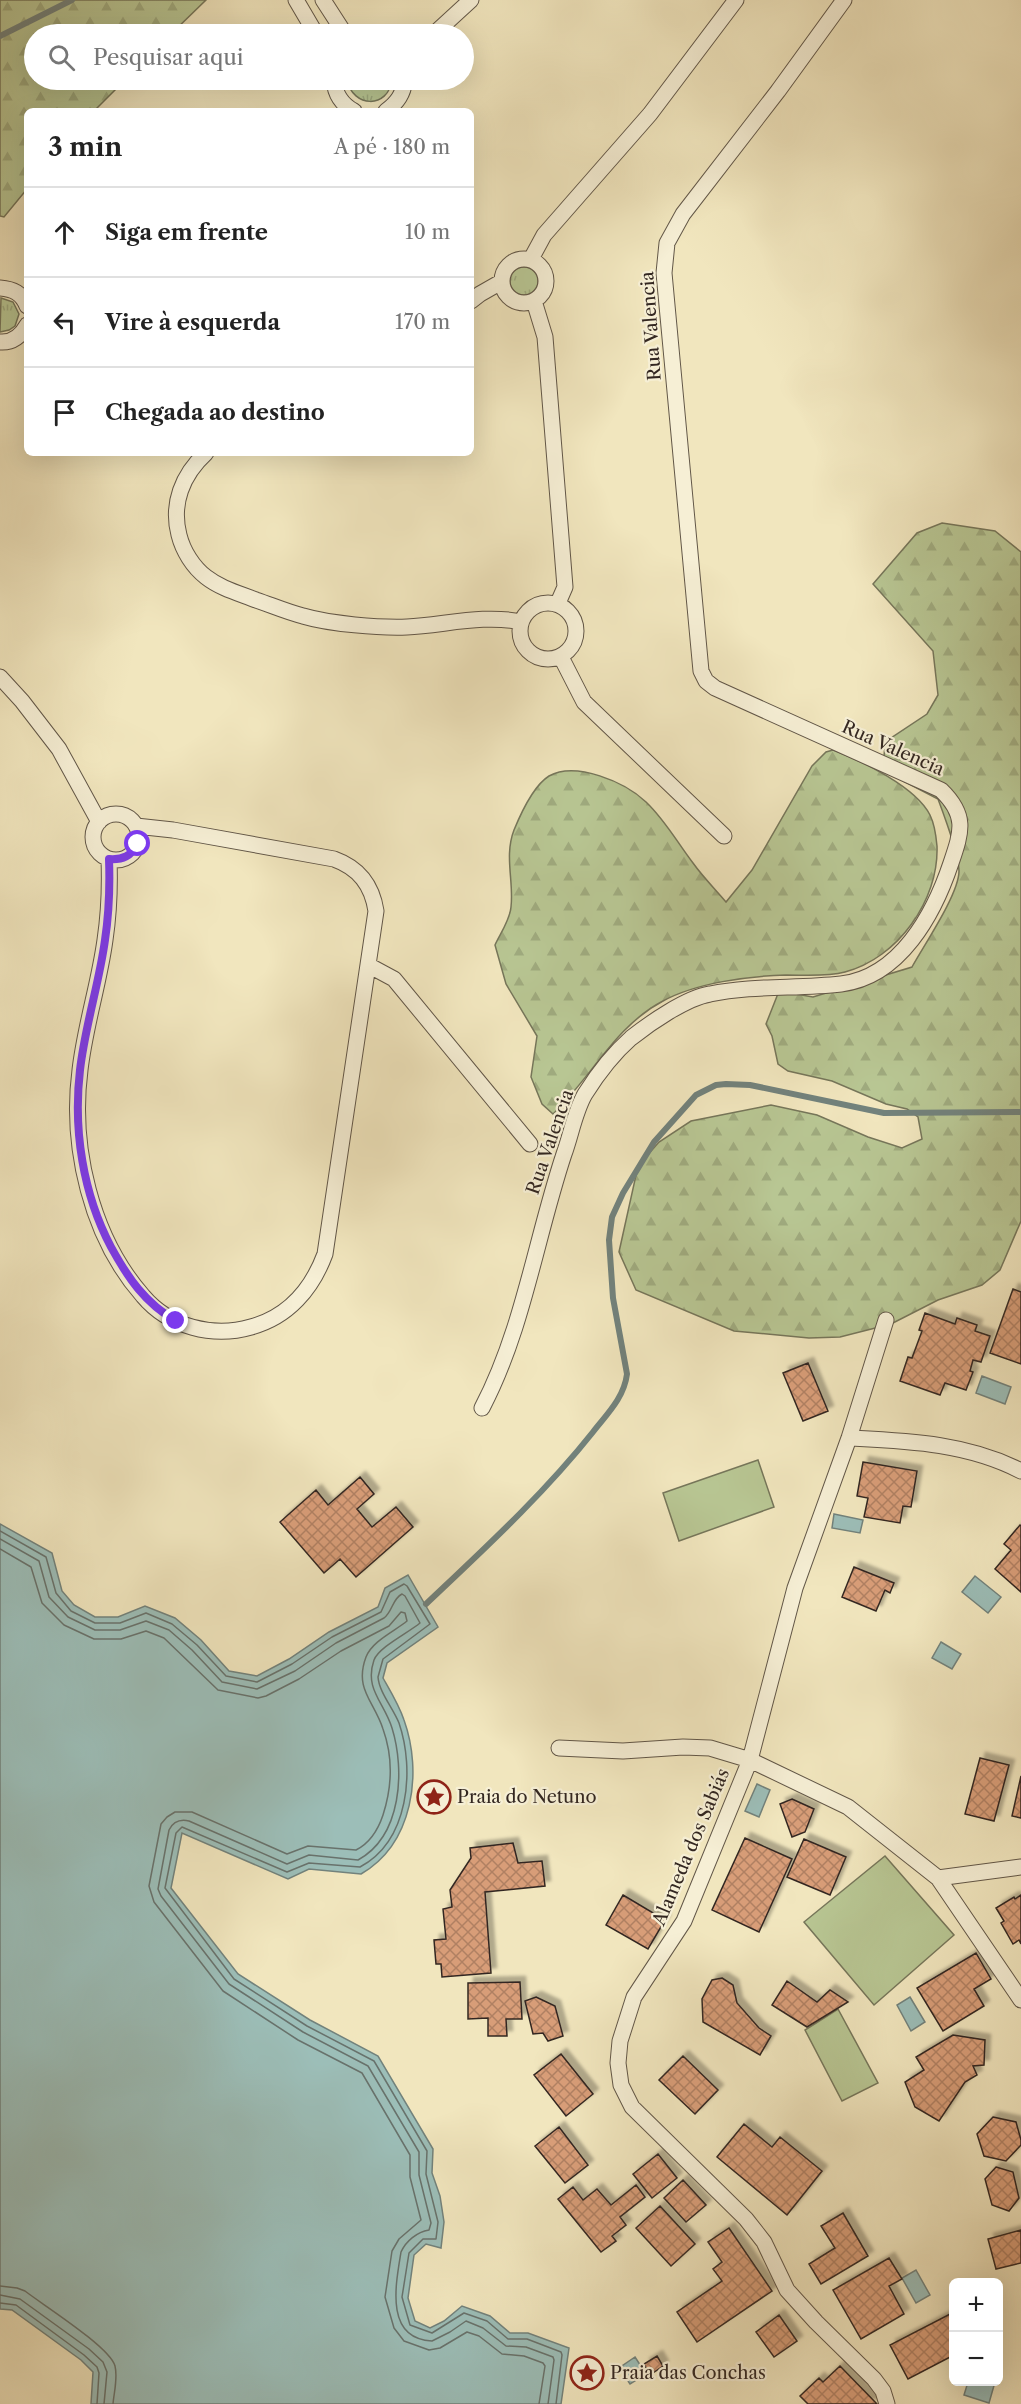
<!DOCTYPE html>
<html lang="pt">
<meta charset="utf-8">
<style>
:root{--surface:#fff;--page:#f6f6f6;--text:#222;--muted:#767676;--line:#e0e0e0}
body{margin:0;font-family:"Libre Caslon Text",serif;background:var(--page);color:var(--text)}
.controls{position:absolute;right:18px;bottom:18px;display:grid;overflow:hidden;border-radius:9px;box-shadow:0 6px 24px #0002}
.controls button{width:54px;height:54px;display:grid;place-items:center;padding:0;border:0;border-bottom:2px solid var(--line);background:var(--surface);color:var(--text);font:30px sans-serif}
.stop{position:absolute;width:18px;height:18px;margin:-14px;border:4px solid #7c3aed;border-radius:50%;background:#fff}
.stop.end{background:#7c3aed;border-color:#fff;box-shadow:0 2px 6px #0008}
.list{margin:0;padding:0;list-style:none}
h2{display:flex;justify-content:space-between;align-items:center;height:78px;margin:0;padding:0 24px;font-size:26px}
h2 small{font-size:20px;font-weight:400;color:var(--muted)}
.list li{display:grid;grid-template-columns:39px 1fr auto;gap:18px;align-items:center;box-sizing:border-box;height:90px;padding:0 24px;border-top:2px solid var(--line)}
.list b{display:block;font-size:22px;white-space:nowrap}
.list em{font-size:20px;font-style:normal;color:var(--muted)}
.icon{flex:none;width:33px;height:33px;fill:none;stroke:currentColor;stroke-width:2;stroke-linecap:round;stroke-linejoin:round}
.map{position:relative;flex:none;width:1021px;height:2404px;overflow:hidden}
.search{position:absolute;background:var(--surface);box-shadow:0 6px 24px #0002;left:24px;top:24px;width:450px;height:66px;display:flex;align-items:center;gap:15px;box-sizing:border-box;padding:0 21px;border-radius:33px;color:var(--muted);font-size:22px}
.panel{position:absolute;background:var(--surface);box-shadow:0 6px 24px #0002;left:24px;top:108px;width:450px;height:348px;border-radius:9px}
.map>svg:first-child{display:block}
.grass{fill:url(#grass-tufts);stroke:#76765a;stroke-width:1.5}
.forest{fill:url(#forest-firs);stroke:#76765a;stroke-width:1.5}
.pitch{fill:#b8c693;stroke:#76765a;stroke-width:1.5}
.water{fill:#9cbeb8;stroke:#72827c;stroke-width:1.5}
.lines{fill:none;stroke-linecap:round;stroke-linejoin:round}
.shore{stroke:#68726c;stroke-width:1.5}
.stream{stroke:#72827c;stroke-width:6}
.building{fill:url(#building-cross-hatch);stroke:#332721;stroke-width:1.5;filter:url(#shadow)}
.street-casing{stroke:#625748;stroke-width:17}
.street{stroke:#f6efd5;stroke-width:15}
.route{stroke:#7c3aed;stroke-width:8}
.labels{text-anchor:middle;dominant-baseline:central;stroke-width:4.5;stroke-linejoin:round;paint-order:stroke}
.street-label{font-size:18px;fill:#332721;stroke:#f6efd5}
.poi-label{font-size:18px;fill:#332721;stroke:#f6efd5;text-anchor:start}
</style>
<div class="map">
<svg width="1021" height="2404" viewBox="0 0 1021 2404">
<defs>
<pattern id="grass-tufts" width="24" height="20" patternUnits="userSpaceOnUse" patternTransform="scale(1.5)"><rect width="24" height="20" fill="#b8c693"/><path d="M3 7l-1-3M5 7V3M7 7l1-3M15 17l-1-3M17 17v-4M19 17l1-3" fill="none" stroke="#9faa7e"/></pattern>
<pattern id="forest-firs" width="22" height="20" patternUnits="userSpaceOnUse" patternTransform="scale(1.5)"><rect width="22" height="20" fill="#b8c693"/><path d="M5 1l3.5 6h-7zM16 11l3.5 6h-7z" fill="#9faa7e"/></pattern>
<pattern id="building-cross-hatch" width="8" height="8" patternUnits="userSpaceOnUse" patternTransform="scale(1.5)"><rect width="8" height="8" fill="#d89d78"/><path d="M0 0l8 8M0 8l8-8" fill="none" stroke="#b08062"/></pattern>
<filter id="shadow"><feDropShadow dx="5.5" dy="-5.5" stdDeviation="1.5" flood-color="#0004"/></filter>
</defs>
<rect width="100%" height="100%" fill="#f1e6be"/>
<filter id="stains"><feTurbulence type="fractalNoise" baseFrequency=".00333" numOctaves="4"/><feColorMatrix values="0 0 0 0 .2 0 0 0 0 .09 0 0 0 0 .02 0 0 0 .5 -.17"/></filter>
<radialGradient id="worn" r=".72"><stop offset=".6" stop-color="#630" stop-opacity="0"/><stop offset="1" stop-color="#630" stop-opacity=".3"/></radialGradient>
<path class="grass" d="M 347,80 L 392,80 C 388,109 353,108 347,80 Z
M510 281a14 14 0 1 1 28 0a14 14 0 1 1-28 0Z
M 1,298 L 13,302 L 19,314 L 15,326 L 9,330 L 0,332 Z"/>
<path class="forest" d="M 0,0 L 206,0 L 171,34 L 34,34 L 34,80 L 125,80 L 94,111 L 27,111 L 27,189 L 4,217 L 0,216 Z
M 942,523 L 995,531 L 1021,552 L 1021,1221 L 1000,1270 L 982,1285 L 938,1300 L 891,1324 L 840,1337 L 809,1338 L 734,1331 L 636,1290 L 619,1252 L 638,1166 L 659,1142 L 691,1121 L 771,1105 L 817,1115 L 868,1137 L 902,1148 L 922,1139 L 918,1117 L 907,1109 L 886,1104 L 832,1081 L 788,1071 L 778,1064 L 772,1036 L 766,1024 L 779,991 L 813,997 L 912,967 C 924,945 959,894 959,871 C 959,856 944,815 938,799 L 903,781 L 884,757 L 885,742 L 927,714 L 938,695 L 933,651 L 873,584 L 917,533 Z
M 833,750 C 862,761 916,787 930,815 C 935,825 936,835 937,846 C 939,900 898,958 845,972 C 826,977 805,975 786,975 C 748,976 696,983 663,1001 C 615,1026 591,1078 553,1114 L 542,1104 L 531,1077 L 537,1036 L 506,984 L 495,945 C 500,934 510,920 511,907 C 514,881 504,856 514,830 C 521,813 533,786 549,776 C 576,761 625,782 646,802 C 665,820 677,842 693,863 C 703,877 715,889 726,902 L 752,870 L 812,766 L 826,752 Z"/>
<path class="pitch" d="M 758,1460 L 774,1507 L 679,1541 L 663,1493 Z
M 885,1856 L 954,1935 L 874,2005 L 804,1922 Z
M 838,2009 L 878,2083 L 842,2101 L 805,2030 Z"/>
<path class="water" d="M 982,1376 L 1011,1387 L 1005,1404 L 976,1393 Z
M 834,1514 L 863,1520 L 860,1533 L 832,1528 Z
M 0,1524 L 52,1553 L 62,1591 L 74,1605 L 95,1617 L 118,1617 L 145,1606 L 175,1618 L 201,1640 L 229,1671 L 257,1676 L 289,1659 L 329,1632 L 378,1607 L 385,1588 L 408,1575 L 438,1627 L 387,1663 L 383,1678 C 391,1692 399,1705 404,1720 C 423,1773 413,1844 361,1874 L 309,1869 L 288,1879 L 182,1833 L 171,1888 L 238,1974 L 310,2020 L 378,2056 L 433,2149 L 432,2173 L 440,2196 L 444,2222 L 441,2248 L 426,2244 L 414,2255 L 408,2298 L 415,2321 L 430,2328 L 444,2321 L 462,2306 L 490,2316 L 510,2333 L 528,2333 L 569,2348 L 561,2404 L 91,2404 L 93,2372 L 81,2360 L 12,2310 L 0,2309 Z
M 975,1576 L 1001,1597 L 988,1613 L 962,1592 Z
M 941,1642 L 961,1654 L 952,1669 L 932,1658 Z
M 757,1784 L 770,1790 L 759,1817 L 745,1811 Z
M 910,1997 L 925,2022 L 911,2031 L 897,2005 Z
M 916,2270 L 930,2295 L 916,2303 L 902,2278 Z
M 635,2357 L 646,2374 L 630,2384 L 619,2368 Z
M 968,2382 L 995,2382 L 989,2403 L 964,2395 Z"/>
<g class="lines">
<path class="shore" d="M 0,1531 L 46,1557 L 56,1593 L 71,1611 L 95,1623 L 120,1623 L 146,1613 L 172,1624 L 197,1645 L 226,1676 L 257,1682 L 292,1664 L 332,1637 L 381,1612 L 390,1592 L 404,1584 L 407,1586 L 430,1624 L 383,1659 L 378,1677 C 379,1692 393,1708 399,1723 C 415,1770 409,1841 360,1867 L 309,1863 L 287,1872 L 182,1827 L 176,1833 L 165,1888 L 234,1979 L 307,2026 L 374,2061 L 427,2151 L 426,2174 L 438,2222 L 436,2239 L 423,2239 L 409,2253 L 402,2297 L 410,2325 L 432,2333 L 464,2313 L 487,2321 L 508,2339 L 527,2339 L 561,2352 L 562,2355 L 556,2404
M 0,1539 L 39,1561 L 49,1597 L 68,1617 L 95,1630 L 120,1630 L 146,1621 L 169,1630 L 192,1650 L 222,1682 L 257,1689 L 295,1671 L 336,1643 L 384,1618 C 393,1611 392,1599 402,1594 L 405,1596 L 420,1623 C 408,1633 379,1647 374,1660 C 364,1689 384,1702 392,1728 C 405,1770 402,1836 358,1860 L 309,1855 L 287,1864 L 189,1821 C 180,1819 173,1822 169,1830 L 158,1889 L 161,1896 L 229,1984 L 303,2032 L 368,2066 L 419,2152 L 419,2175 L 431,2223 L 429,2230 C 417,2232 406,2241 401,2252 C 396,2283 384,2339 432,2341 L 450,2332 L 466,2321 L 483,2328 L 506,2346 L 526,2347 L 553,2357 L 554,2360 L 548,2404
M 0,1549 L 31,1567 L 42,1603 L 64,1625 L 94,1639 L 121,1639 L 146,1631 L 164,1638 L 218,1690 L 258,1698 L 266,1696 L 299,1679 L 341,1651 L 389,1626 L 401,1612 L 405,1613 L 407,1621 C 395,1631 372,1641 366,1657 C 354,1689 374,1701 383,1729 C 393,1757 392,1787 383,1815 C 378,1830 370,1843 356,1850 L 308,1846 L 287,1854 L 192,1812 L 175,1812 L 167,1817 L 161,1824 L 149,1886 L 154,1902 L 223,1991 L 298,2040 L 362,2073 L 410,2155 L 410,2177 L 421,2220 L 399,2239 L 392,2251 L 385,2297 L 394,2328 L 404,2341 L 429,2350 L 440,2348 L 467,2332 L 479,2336 L 502,2354 L 524,2356 L 543,2363 L 545,2366 L 539,2404
M 0,2286 L 17,2288 L 25,2291 C 43,2305 110,2347 115,2366 C 118,2378 114,2392 113,2404
M 0,2295 L 20,2299 L 89,2349 L 103,2362 L 107,2372 L 104,2404
M 0,2303 L 16,2305 L 84,2355 L 97,2367 L 99,2373 L 97,2404"/>
<path class="stream" d="M 0,36 L 72,0
M 426,1604 C 484,1549 543,1495 593,1432 C 607,1414 624,1398 627,1374 L 613,1298 L 609,1240 L 612,1217 L 623,1193 L 654,1142 L 696,1095 L 716,1085 L 726,1084 L 750,1085 L 884,1113 L 1021,1112"/>
</g>
<path class="building" d="M 1013,1289 L 1021,1292 L 1021,1364 L 990,1353 Z
M 925,1313 L 955,1324 L 957,1318 L 977,1325 L 975,1331 L 990,1336 L 981,1362 L 973,1360 L 970,1371 L 973,1372 L 966,1390 L 945,1383 L 940,1395 L 900,1381 L 908,1357 L 912,1358 L 922,1331 L 919,1330 Z
M 808,1363 L 828,1411 L 803,1421 L 783,1373 Z
M 863,1462 L 917,1471 L 911,1507 L 903,1506 L 900,1523 L 864,1517 L 868,1498 L 857,1496 Z
M 360,1477 L 374,1494 L 357,1509 L 372,1527 L 396,1507 L 413,1527 L 356,1577 L 340,1559 L 324,1573 L 280,1522 L 316,1490 L 328,1505 Z
M 1020,1525 L 1021,1526 L 1021,1592 L 995,1569 L 1011,1550 L 1004,1544 Z
M 854,1567 L 894,1583 L 890,1593 L 885,1590 L 876,1611 L 842,1597 Z
M 980,1758 L 1009,1765 L 994,1821 L 965,1814 Z
M 1021,1776 L 1021,1818 L 1012,1816 Z
M 792,1799 L 814,1809 L 805,1832 L 792,1837 L 780,1804 Z
M 745,1838 L 792,1859 L 759,1932 L 712,1910 Z
M 804,1839 L 846,1857 L 830,1895 L 787,1877 Z
M 513,1843 L 518,1863 L 542,1861 L 545,1886 L 485,1892 L 491,1973 L 442,1977 L 441,1964 L 436,1964 L 434,1940 L 446,1939 L 443,1909 L 452,1907 L 450,1890 L 471,1858 L 470,1848 Z
M 623,1895 L 665,1920 L 648,1949 L 606,1925 Z
M 1021,1895 L 1021,1944 L 1019,1940 L 1013,1944 L 1001,1923 L 1004,1921 L 996,1908 L 1014,1897 L 1015,1899 Z
M 976,1953 L 991,1979 L 974,1989 L 984,2006 L 943,2031 L 917,1988 Z
M 722,1978 L 733,1985 L 737,2003 L 759,2028 L 771,2036 L 760,2055 L 703,2022 L 702,1999 L 712,1980 Z
M 787,1981 L 817,2002 L 830,1990 L 848,2002 L 807,2027 L 772,2005 Z
M 520,1982 L 522,2019 L 506,2019 L 507,2036 L 488,2036 L 488,2018 L 468,2019 L 468,1983 Z
M 536,1997 L 555,2006 L 563,2036 L 548,2041 L 543,2033 L 533,2034 L 525,2001 Z
M 953,2035 L 985,2040 L 984,2065 L 973,2066 L 977,2075 L 965,2082 L 939,2121 L 915,2107 L 905,2082 L 924,2070 L 916,2057 Z
M 561,2054 L 593,2094 L 566,2116 L 534,2075 Z
M 683,2056 L 718,2090 L 695,2114 L 659,2080 Z
M 993,2117 L 1016,2122 L 1021,2140 L 1021,2145 L 1006,2161 L 984,2156 L 977,2134 Z
M 744,2124 L 772,2147 L 780,2137 L 822,2171 L 787,2215 L 717,2157 Z
M 559,2127 L 588,2165 L 565,2183 L 535,2146 Z
M 658,2154 L 677,2178 L 652,2198 L 633,2174 Z
M 996,2167 L 1013,2172 L 1019,2198 L 1009,2211 L 992,2205 L 985,2179 Z
M 683,2180 L 706,2205 L 686,2222 L 664,2198 Z
M 636,2185 L 645,2197 L 620,2217 L 626,2225 L 612,2236 L 616,2241 L 601,2252 L 558,2199 L 573,2187 L 583,2200 L 597,2189 L 611,2205 Z
M 660,2206 L 695,2244 L 671,2266 L 636,2228 Z
M 843,2213 L 868,2256 L 821,2284 L 809,2264 L 835,2248 L 821,2226 Z
M 729,2228 L 772,2291 L 697,2342 L 677,2312 L 722,2281 L 713,2269 L 722,2262 L 708,2242 Z
M 1021,2230 L 1021,2263 L 996,2269 L 988,2239 Z
M 889,2258 L 902,2279 L 889,2286 L 904,2314 L 861,2339 L 833,2290 Z
M 954,2312 L 954,2355 L 908,2379 L 890,2345 Z
M 779,2315 L 797,2341 L 774,2357 L 756,2332 Z
M 657,2356 L 663,2366 L 650,2375 L 644,2364 Z
M 840,2366 L 877,2404 L 808,2404 L 800,2396 L 819,2378 L 823,2382 Z"/>
<g class="lines">
<g class="street-casing">
<path id="street" d="M 296,0 L 316,34
M 323,0 L 345,34
M 434,34 L 471,0
M 334,80 C 335,94 341,104 354,111
M 386,111 C 398,102 403,94 405,80
M502 281a22 22 0 1 1 44 0a22 22 0 1 1-44 0Z
M 531,259 L 544,235 L 650,114 L 736,0
M 0,288 C 13,289 22,293 27,306
M 471,301 L 480,294 L 501,282
M 534,301 L 545,337 L 565,587 L 558,603
M 0,342 C 13,343 21,336 27,325
M 206,453 C 182,475 171,504 179,535 C 183,551 193,567 206,577 C 220,588 238,593 256,600 C 271,605 287,612 303,616 C 330,624 379,628 407,627 C 445,625 484,614 521,622
M520 631a28 28 0 1 1 56 0a28 28 0 1 1-56 0Z
M 561,657 L 584,702 L 724,836
M 0,677 L 22,701 L 59,749 L 99,822
M93 837a23 23 0 1 1 46 0a23 23 0 1 1-46 0Z
M 109,859 C 110,886 109,913 105,940 C 99,984 85,1026 80,1070 C 70,1147 91,1237 143,1296 C 169,1327 213,1338 251,1327 C 288,1317 312,1289 325,1254 L 376,911 C 372,885 359,868 334,859 L 173,830 L 136,826
M 368,965 L 394,979 L 530,1144
M 886,1320 L 849,1438 L 795,1588 L 750,1760 L 684,1921 L 634,1997 L 620,2041 L 618,2063 L 621,2085 L 632,2107 L 746,2219 L 764,2242 L 787,2290 L 816,2322 L 874,2379 L 883,2391 L 887,2404
M 482,1408 C 523,1330 536,1238 564,1154 C 571,1135 575,1111 585,1094 C 597,1075 614,1053 631,1038 C 650,1023 686,998 710,994 C 753,985 797,989 841,984 C 900,977 934,914 951,863 C 962,831 967,815 941,790 L 715,688 L 706,681 L 701,671 L 664,273 L 667,243 L 683,214 L 778,91 L 844,0
M 849,1438 C 908,1441 967,1443 1021,1471
M 559,1748 L 623,1751 L 683,1747 L 710,1748 L 750,1760 L 848,1807 L 938,1878 L 1021,2000
M 938,1878 L 1021,1867"/>
</g>
<use href="#street" class="street"/>
</g>
<g class="lines">
<path class="route" d="M 138,844 C 131,856 123,860 109,859 C 110,886 109,913 105,940 C 99,984 85,1026 80,1070 C 73,1130 83,1194 111,1247 C 128,1278 145,1303 176,1321"/>
</g>
<defs>
<g id="sight-ring" transform="scale(1.725)"><circle r="9.5" fill="#f6efd5" stroke="#8f2418" stroke-width="1.5"/><path d="M0-6L1.8-2.2L6-1.7L2.9 1.2L3.7 5.4L0 3.3L-3.7 5.4L-2.9 1.2L-6-1.7L-1.8-2.2Z" fill="#8f2418"/></g>
</defs>
<g fill-rule="evenodd">
<use href="#sight-ring" x="434" y="1797"/>
<use href="#sight-ring" x="587" y="2373"/>
</g>
<g class="labels">
<g class="street-label">
<text transform="translate(651 326) rotate(-94)">Rua Valencia</text>
<text transform="translate(893 748) rotate(24)">Rua Valencia</text>
<text transform="translate(550 1142) rotate(-71)">Rua Valencia</text>
<text transform="translate(691 1847) rotate(-67)">Alameda dos Sabiás</text>
</g>
<g class="poi-label">
<text x="457" y="1797">Praia do Netuno</text>
<text x="610" y="2373">Praia das Conchas</text>
</g>
</g>
<rect width="100%" height="100%" filter="url(#stains)"/>
<rect width="100%" height="100%" fill="url(#worn)"/>
</svg>
<div class="controls">
<button>+</button>
<button>−</button>
</div>
<div class="stop" style="left:138px;top:844px"></div>
<div class="stop end" style="left:176px;top:1321px"></div>
<div class="search"><svg class="icon" aria-label="search" viewBox="0 0 24 24"><circle cx="10" cy="10" r="6"/><path d="M15 15l6 6"/></svg>Pesquisar aqui</div>
<section class="panel">
<h2>3 min<small>A pé · 180 m</small></h2>
<ul class="list">
<li><svg class="icon" aria-label="ahead" viewBox="0 0 24 24"><path d="M12 20V5M6 11l6-6 6 6"/></svg><div><b>Siga em frente</b></div><em>10 m</em></li>
<li><svg class="icon" aria-label="left" viewBox="0 0 24 24"><path d="M17 20v-9H6M10 6l-5 5 5 5"/></svg><div><b>Vire à esquerda</b></div><em>170 m</em></li>
<li><svg class="icon" aria-label="arrive" viewBox="0 0 24 24"><path d="M6 21V4h12l-3 4 3 4H6"/></svg><div><b>Chegada ao destino</b></div></li>
</ul>
</section>
</div>
